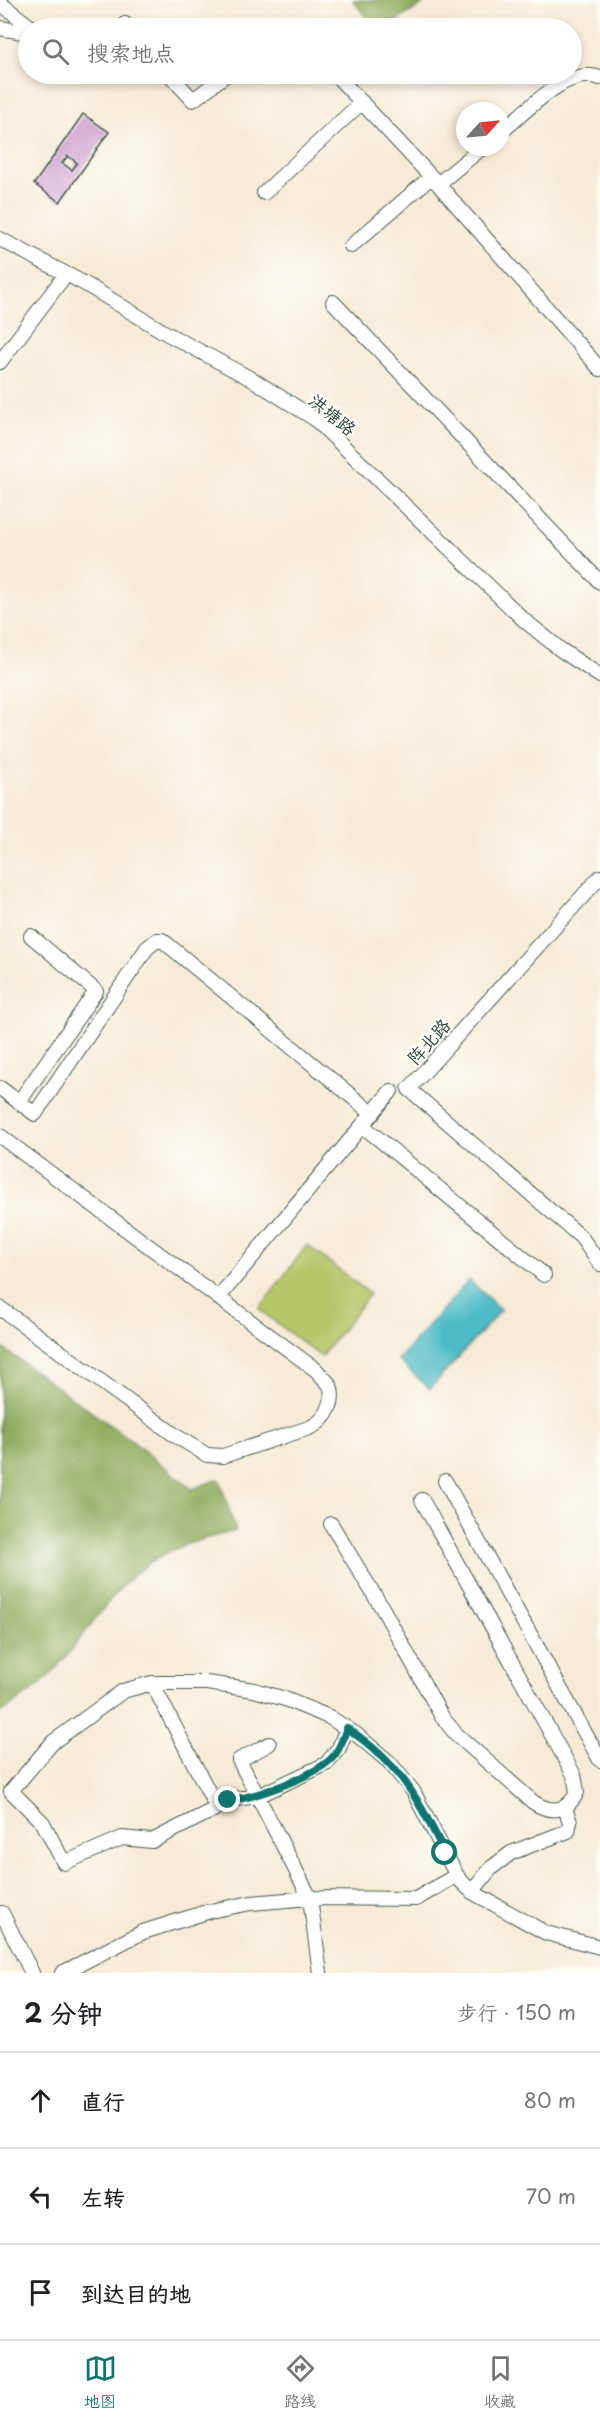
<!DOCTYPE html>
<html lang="zh">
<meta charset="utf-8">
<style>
:root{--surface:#fff;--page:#f6f6f6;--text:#202124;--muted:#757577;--line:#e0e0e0;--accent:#0f766e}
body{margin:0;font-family:"Playpen Sans","LXGW WenKai TC",sans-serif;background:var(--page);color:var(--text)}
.compass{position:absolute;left:456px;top:102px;width:54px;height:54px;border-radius:50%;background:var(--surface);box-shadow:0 3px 9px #0003;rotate:63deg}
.stop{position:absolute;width:18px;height:18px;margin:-14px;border:4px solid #0f766e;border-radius:50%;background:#fff}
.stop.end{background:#0f766e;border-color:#fff;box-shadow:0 2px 6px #0008}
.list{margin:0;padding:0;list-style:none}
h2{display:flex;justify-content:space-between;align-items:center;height:78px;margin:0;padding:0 24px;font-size:26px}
h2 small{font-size:20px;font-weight:400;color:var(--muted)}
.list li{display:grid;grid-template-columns:39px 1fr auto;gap:18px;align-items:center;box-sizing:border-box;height:96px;padding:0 24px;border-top:2px solid var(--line)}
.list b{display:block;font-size:22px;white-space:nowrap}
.list em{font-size:20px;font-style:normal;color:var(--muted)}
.icon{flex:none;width:33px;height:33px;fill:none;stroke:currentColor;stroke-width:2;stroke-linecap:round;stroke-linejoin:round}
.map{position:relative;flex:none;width:600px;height:1973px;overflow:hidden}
.search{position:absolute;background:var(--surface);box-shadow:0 3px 9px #0003;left:18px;right:18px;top:18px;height:66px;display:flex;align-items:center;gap:15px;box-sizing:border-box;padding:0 21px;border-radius:33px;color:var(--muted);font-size:22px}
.sheet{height:366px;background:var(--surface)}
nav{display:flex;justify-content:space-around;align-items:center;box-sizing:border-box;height:84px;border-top:2px solid var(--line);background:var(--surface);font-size:16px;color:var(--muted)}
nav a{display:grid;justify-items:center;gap:3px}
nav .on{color:var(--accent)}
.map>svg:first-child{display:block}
.green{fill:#b5c669;stroke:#6a824e;stroke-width:1.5}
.forest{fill:#90ab5d;stroke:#587448;stroke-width:1.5}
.water{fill:#4dbbc5;stroke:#367c7c;stroke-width:1.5}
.building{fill:#c896ca;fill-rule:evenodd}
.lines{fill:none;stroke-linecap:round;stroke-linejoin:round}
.minor-casing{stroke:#3f574c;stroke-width:16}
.minor{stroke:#fff;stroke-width:14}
.route{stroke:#0f766e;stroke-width:8}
.labels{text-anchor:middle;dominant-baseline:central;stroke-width:5;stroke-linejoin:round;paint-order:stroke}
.street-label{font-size:18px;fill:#1f3d34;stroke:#fdfcf7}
</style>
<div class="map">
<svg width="600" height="1973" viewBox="0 0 600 1973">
<rect width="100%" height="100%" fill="#fdfcf7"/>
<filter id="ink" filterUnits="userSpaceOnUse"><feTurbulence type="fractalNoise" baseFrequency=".0167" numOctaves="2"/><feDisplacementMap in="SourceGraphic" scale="12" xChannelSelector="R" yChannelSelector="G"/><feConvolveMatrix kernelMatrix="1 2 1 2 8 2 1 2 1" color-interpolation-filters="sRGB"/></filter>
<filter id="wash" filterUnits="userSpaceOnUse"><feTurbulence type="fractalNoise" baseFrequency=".008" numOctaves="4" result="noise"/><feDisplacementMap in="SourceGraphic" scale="24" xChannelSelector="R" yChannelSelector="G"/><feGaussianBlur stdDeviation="1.35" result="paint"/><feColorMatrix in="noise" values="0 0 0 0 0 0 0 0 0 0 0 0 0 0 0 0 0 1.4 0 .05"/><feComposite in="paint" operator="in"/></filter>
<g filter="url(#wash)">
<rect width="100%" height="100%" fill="#f5ebd6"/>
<path class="green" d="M 307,1245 L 370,1294 L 321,1357 L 259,1309 Z"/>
<path class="forest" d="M 353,0 L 429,0 L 386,28 L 374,28 Z
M 0,1346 L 132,1441 L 192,1489 L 219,1479 L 236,1531 C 200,1539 165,1548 136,1573 C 100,1605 78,1648 44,1681 C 31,1694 15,1703 0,1713 Z"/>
<path class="water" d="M 469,1280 L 501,1310 L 430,1389 L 398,1360 Z"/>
<g id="blocks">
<path class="building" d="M 83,114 L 109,132 L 60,202 L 34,184 ZM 68,156 L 77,163 L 72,170 L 62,163 Z"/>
</g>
</g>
<g filter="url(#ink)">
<use href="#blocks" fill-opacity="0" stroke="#3f574c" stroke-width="1.5"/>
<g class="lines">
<g class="minor-casing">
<path id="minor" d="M 0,3 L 32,28
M 125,24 L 128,28
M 0,28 L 28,33
M 283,28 L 289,24 L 293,28
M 169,74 L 193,100 L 227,74
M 335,74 L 438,184 L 600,369
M 501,132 C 525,113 567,65 600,78
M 438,184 L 483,147
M 264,193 L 362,102
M 0,239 L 87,285 L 164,332 L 255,381 L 315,419 L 524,620 L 561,650 L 600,676
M 351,246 L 431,177
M 333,302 L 600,582
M 0,362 L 66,274
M 600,877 L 409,1089 L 581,1237 L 600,1264
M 0,1088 L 35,1114 L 147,948 L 157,940 L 162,940 L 373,1114
M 19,1102 L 96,991 L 31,936
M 363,1126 L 544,1275
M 0,1136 L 316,1370 L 330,1385 C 336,1402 326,1421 309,1428 L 223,1456 L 207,1455 L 176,1436 L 0,1308
M 218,1298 L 391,1091
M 445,1481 L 600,1760
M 331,1524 L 384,1611 L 442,1717 L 456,1734 L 533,1802 C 551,1814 568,1812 577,1792 L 574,1775 L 422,1500
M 152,1683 L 217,1808 L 152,1841 L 122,1838 L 64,1863 L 43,1823 L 11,1791 L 53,1742 L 123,1691 L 152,1683 L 207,1683 L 254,1690 L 285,1699 L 329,1717 L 357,1735 L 389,1762 L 413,1791 L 458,1878 L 472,1892 L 546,1933 L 600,1947
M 269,1744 L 239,1760 L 310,1898 L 320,1973
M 210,1794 L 228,1800 L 258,1796 L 326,1764 L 339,1748 L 347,1728
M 472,1892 L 491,1868 L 511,1853 L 568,1831 L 570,1822 L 565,1808
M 2,1913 L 32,1973
M 62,1973 L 143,1932 L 210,1911 L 251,1903 L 310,1898 L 416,1899 L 457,1875"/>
</g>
<use href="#minor" class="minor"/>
</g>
</g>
<g class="lines" filter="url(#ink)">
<path class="route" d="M 228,1800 C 252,1799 315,1776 332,1758 C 340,1750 343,1738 347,1728 C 402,1766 416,1796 445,1853"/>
</g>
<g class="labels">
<g class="street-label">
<text transform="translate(333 414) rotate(39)">洪塘路</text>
<text transform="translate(428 1041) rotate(-48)">阵北路</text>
</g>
</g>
</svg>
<svg class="compass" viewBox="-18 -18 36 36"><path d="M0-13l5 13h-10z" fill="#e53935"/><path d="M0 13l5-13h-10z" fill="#757577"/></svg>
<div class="stop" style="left:445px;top:1853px"></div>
<div class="stop end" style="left:228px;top:1800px"></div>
<div class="search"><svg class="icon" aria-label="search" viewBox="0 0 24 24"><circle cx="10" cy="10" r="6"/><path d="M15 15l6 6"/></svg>搜索地点</div>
</div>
<section class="sheet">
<h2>2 分钟<small>步行 · 150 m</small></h2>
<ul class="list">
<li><svg class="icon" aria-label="ahead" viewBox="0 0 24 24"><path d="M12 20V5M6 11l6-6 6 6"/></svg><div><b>直行</b></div><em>80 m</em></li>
<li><svg class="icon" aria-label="left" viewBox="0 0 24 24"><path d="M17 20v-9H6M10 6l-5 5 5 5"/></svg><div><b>左转</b></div><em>70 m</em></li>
<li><svg class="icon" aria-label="arrive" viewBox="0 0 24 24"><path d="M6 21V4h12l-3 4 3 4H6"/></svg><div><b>到达目的地</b></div></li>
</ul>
</section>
<nav>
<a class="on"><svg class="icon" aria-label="map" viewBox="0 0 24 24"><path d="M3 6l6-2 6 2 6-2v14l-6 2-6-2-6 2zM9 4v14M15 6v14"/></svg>地图</a>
<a><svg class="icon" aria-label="directions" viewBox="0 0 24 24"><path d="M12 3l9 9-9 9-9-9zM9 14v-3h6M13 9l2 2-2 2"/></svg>路线</a>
<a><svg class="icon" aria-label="saved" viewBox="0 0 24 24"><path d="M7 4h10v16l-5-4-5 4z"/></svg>收藏</a>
</nav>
